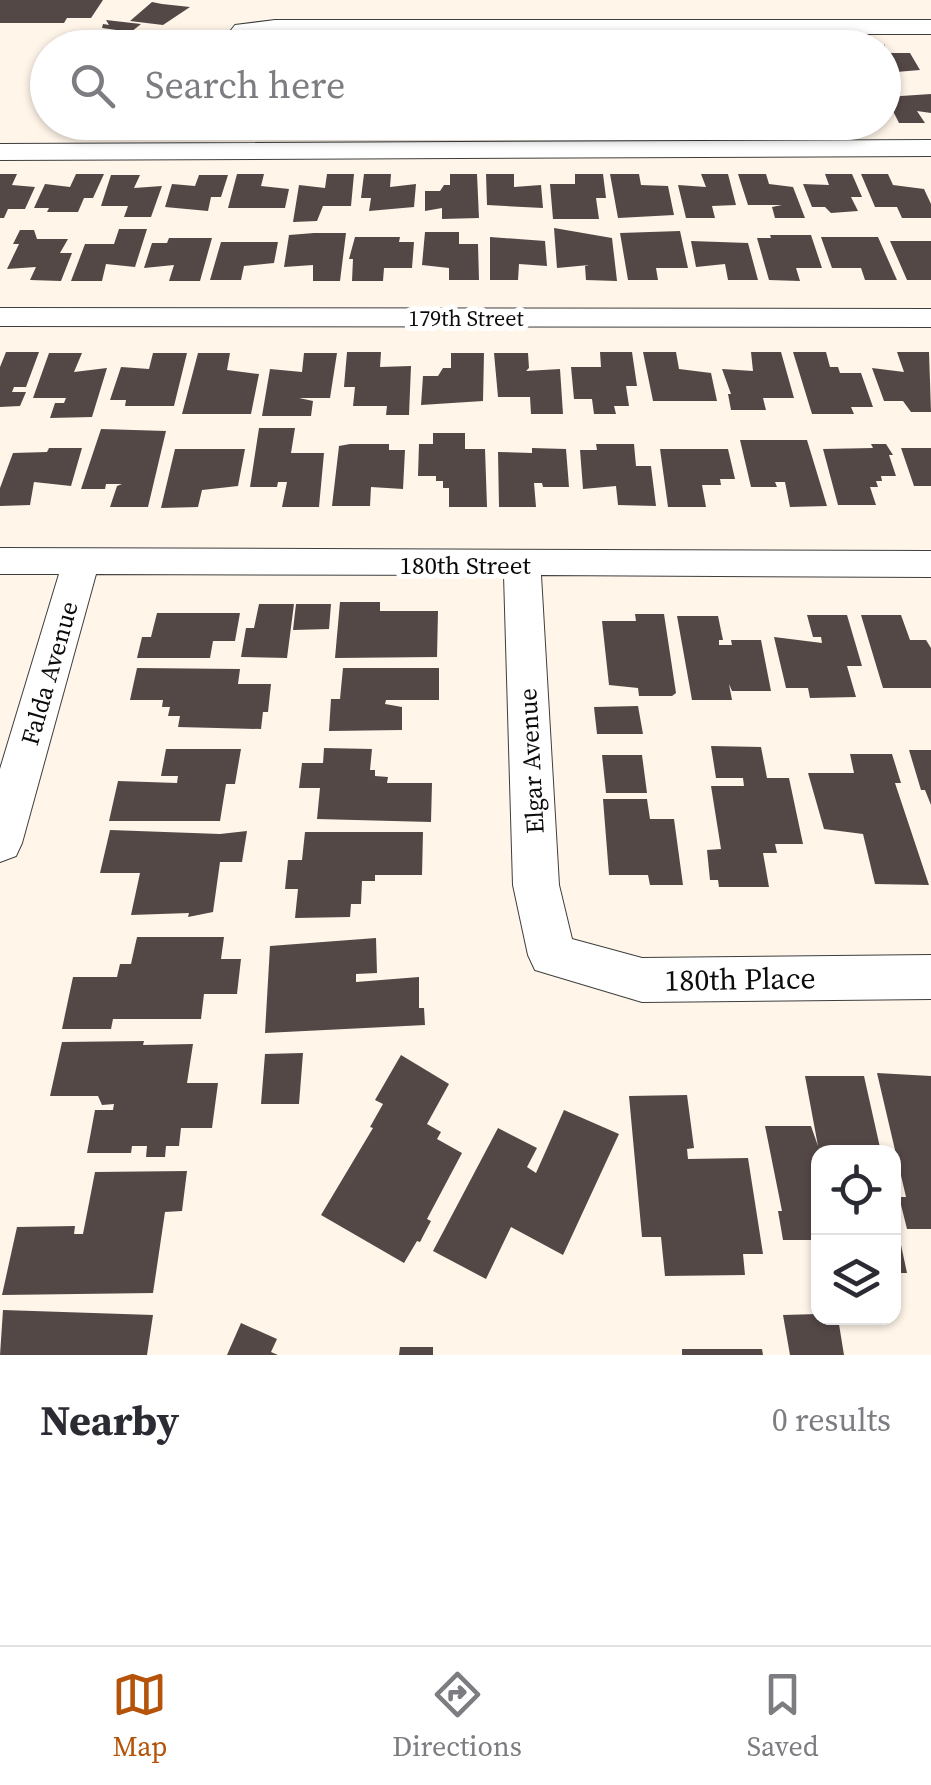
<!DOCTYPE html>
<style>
:root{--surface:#fff;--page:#f7f7f7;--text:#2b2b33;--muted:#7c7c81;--line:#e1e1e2;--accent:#b45309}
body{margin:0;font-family:"Source Serif 4",serif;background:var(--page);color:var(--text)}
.controls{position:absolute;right:30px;bottom:30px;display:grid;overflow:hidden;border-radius:20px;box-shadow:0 2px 8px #0004}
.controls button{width:90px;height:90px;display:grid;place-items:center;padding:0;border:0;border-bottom:2px solid var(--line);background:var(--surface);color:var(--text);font:50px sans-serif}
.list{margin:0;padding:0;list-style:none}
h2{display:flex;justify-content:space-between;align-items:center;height:130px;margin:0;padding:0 40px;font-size:42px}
h2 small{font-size:32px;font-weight:400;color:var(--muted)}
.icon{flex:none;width:55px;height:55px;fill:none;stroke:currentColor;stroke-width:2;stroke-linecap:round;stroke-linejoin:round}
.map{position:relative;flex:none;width:931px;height:1355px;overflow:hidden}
.search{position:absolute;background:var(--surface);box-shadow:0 2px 8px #0004;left:30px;right:30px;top:30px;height:110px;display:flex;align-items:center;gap:25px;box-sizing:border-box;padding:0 35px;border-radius:55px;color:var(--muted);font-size:38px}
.sheet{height:290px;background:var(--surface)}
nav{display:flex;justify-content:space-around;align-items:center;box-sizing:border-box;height:140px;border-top:2px solid var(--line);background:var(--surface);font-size:28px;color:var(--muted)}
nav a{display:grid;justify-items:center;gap:5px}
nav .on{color:var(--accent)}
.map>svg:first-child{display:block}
.building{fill:#544847}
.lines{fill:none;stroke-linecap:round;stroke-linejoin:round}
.minor-casing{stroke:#3e3e3e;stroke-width:2}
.minor{fill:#fff;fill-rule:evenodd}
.labels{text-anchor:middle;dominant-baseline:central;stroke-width:10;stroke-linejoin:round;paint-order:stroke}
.far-street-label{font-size:22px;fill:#0b0b0b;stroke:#fff}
.street-label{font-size:25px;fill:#0b0b0b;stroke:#fff}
.near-street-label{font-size:30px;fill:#0b0b0b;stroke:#fff}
</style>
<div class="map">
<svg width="931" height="1355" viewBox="0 0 931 1355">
<rect width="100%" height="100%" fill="#fff5e9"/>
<path class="building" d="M 0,0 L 103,0 L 91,18 L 67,18 L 64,23 L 0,23 Z
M 152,2 L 162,4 L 190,7 L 163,25 L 130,21 Z
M 106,20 L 141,24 L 131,32 L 102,28 L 103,24 L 109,25 Z
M 128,34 L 163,34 L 161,39 L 171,41 L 169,48 L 128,48 L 132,39 L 127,39 Z
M 884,44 L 888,53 L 910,53 L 920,70 L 884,73 Z
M 931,94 L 931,113 L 917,111 L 925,123 L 899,123 L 886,97 Z
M 91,122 L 152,122 L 150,128 L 122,129 L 89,128 Z
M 0,174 L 17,174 L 12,185 L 35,187 L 25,209 L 8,209 L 4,218 L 0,218 Z
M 76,174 L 104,174 L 93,198 L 84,198 L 78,212 L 47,212 L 49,208 L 34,208 L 45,184 L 70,187 Z
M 237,174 L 264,174 L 261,186 L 289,189 L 285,208 L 228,208 Z
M 327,174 L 354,174 L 351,206 L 323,206 L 317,221 L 293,222 L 299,185 L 325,188 Z
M 364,174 L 391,174 L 390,187 L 416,184 L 414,207 L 369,211 L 371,198 L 361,198 Z
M 450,174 L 477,174 L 479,218 L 442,219 L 442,208 L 425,211 L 425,191 L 440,191 L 444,185 L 450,185 Z
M 486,174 L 514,174 L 514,187 L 541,185 L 543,208 L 487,205 Z
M 575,174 L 603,174 L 606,198 L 596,198 L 599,219 L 553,219 L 550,184 L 575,184 Z
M 610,174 L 639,174 L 641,185 L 668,186 L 674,215 L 618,218 Z
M 701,174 L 728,174 L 736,205 L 712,206 L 715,218 L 686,218 L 678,185 L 706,187 Z
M 738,174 L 766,174 L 769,184 L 793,187 L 805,218 L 775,218 L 772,207 L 782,205 L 748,205 Z
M 825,174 L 852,174 L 862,197 L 851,197 L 858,211 L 831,213 L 825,207 L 812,207 L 803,184 L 829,185 Z
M 861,174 L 888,174 L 893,185 L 924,189 L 931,204 L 931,218 L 902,218 L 897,207 L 875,207 Z
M 111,175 L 140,175 L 134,188 L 162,186 L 151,217 L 124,217 L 128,206 L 101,206 Z
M 199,175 L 228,175 L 221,197 L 211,197 L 208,211 L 165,207 L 172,184 L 195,186 Z
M 554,228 L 612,238 L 617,281 L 586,280 L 585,266 L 589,265 L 557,268 Z
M 119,229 L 147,229 L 135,267 L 106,264 L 102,281 L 71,281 L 85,244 L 114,244 Z
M 20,230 L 34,230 L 37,239 L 68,239 L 60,253 L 72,253 L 61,281 L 30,280 L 36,267 L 7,269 L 19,244 L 13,244 Z
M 680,231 L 688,268 L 656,268 L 658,280 L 628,280 L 620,233 Z
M 425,232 L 459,232 L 459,244 L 478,244 L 479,280 L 449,280 L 449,268 L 422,265 Z
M 314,233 L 346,233 L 340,281 L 313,281 L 313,265 L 284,267 L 289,235 Z
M 770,235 L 811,235 L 822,268 L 796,268 L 800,281 L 769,280 L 757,238 L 771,238 Z
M 355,237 L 400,237 L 399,242 L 414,242 L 412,268 L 384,268 L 383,281 L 352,281 L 353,259 L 349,259 Z
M 490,237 L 545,241 L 547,266 L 519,264 L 518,280 L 490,280 Z
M 821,237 L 878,237 L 897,280 L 865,280 L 861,268 L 832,268 Z
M 169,238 L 212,238 L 200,281 L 169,281 L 174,265 L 144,268 L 152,243 L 167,243 Z
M 691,241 L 748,243 L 758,280 L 728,280 L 725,264 L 696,267 Z
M 890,241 L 931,241 L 931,280 L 907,280 Z
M 221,242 L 278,242 L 274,263 L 244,266 L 241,280 L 210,280 Z
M 6,352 L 39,352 L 26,387 L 14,387 L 12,392 L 26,392 L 20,406 L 0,407 L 0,367 Z
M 347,352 L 381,352 L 380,367 L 411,366 L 409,415 L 386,415 L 387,406 L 353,406 L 355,387 L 344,387 Z
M 600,352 L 632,352 L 637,386 L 626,386 L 629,406 L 614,406 L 616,414 L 594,414 L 592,399 L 574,399 L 571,367 L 601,367 Z
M 643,352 L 676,352 L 679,369 L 711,373 L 717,401 L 653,401 Z
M 751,352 L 781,352 L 794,398 L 763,398 L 766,410 L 731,410 L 728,394 L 731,394 L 722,369 L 753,371 Z
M 793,352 L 826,352 L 830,367 L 838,367 L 840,373 L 861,373 L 873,407 L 851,407 L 854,414 L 812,414 Z
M 897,352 L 929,352 L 931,412 L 911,412 L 903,401 L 884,401 L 872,368 L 904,372 Z
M 49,353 L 82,353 L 74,372 L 107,368 L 92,417 L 50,418 L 55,403 L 64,403 L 66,398 L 33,398 Z
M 153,353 L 187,353 L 174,406 L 125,406 L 126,400 L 110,400 L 121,367 L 149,369 Z
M 198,353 L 230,353 L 227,370 L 259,374 L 251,414 L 182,414 Z
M 304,353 L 337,353 L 330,398 L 299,398 L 313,401 L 311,416 L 262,416 L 270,369 L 302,372 Z
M 451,353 L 484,353 L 483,401 L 421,405 L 423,376 L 438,376 L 443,368 L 451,368 Z
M 494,353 L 528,353 L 529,368 L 526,371 L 560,369 L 563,414 L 531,414 L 530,397 L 498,397 Z
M 259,428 L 295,428 L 291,453 L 324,453 L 319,507 L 282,507 L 287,482 L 278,482 L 277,487 L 250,487 Z
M 101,429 L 166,431 L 148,507 L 110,507 L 117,486 L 122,484 L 106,484 L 105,489 L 81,489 Z
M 433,433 L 465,433 L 465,449 L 485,449 L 487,507 L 449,507 L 449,488 L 443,488 L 443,481 L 436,481 L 436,476 L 418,476 L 419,444 L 433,444 Z
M 740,440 L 807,440 L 827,506 L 790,507 L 785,482 L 775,482 L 777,487 L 751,487 Z
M 350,444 L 389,444 L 389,450 L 405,450 L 403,489 L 371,487 L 370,506 L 332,506 L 339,446 Z
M 596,444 L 634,444 L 636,466 L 651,466 L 656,506 L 618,505 L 616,486 L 583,489 L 580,450 L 597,450 Z
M 871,444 L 886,444 L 893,455 L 889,455 L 896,476 L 881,476 L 882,481 L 876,481 L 878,487 L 870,487 L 876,505 L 838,505 L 823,449 L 873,448 Z
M 49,448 L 82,448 L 71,486 L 34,482 L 30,505 L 0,506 L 0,488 L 13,453 L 47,452 Z
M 532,448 L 566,449 L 569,487 L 543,487 L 542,483 L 534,483 L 536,507 L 499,507 L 498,452 L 532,453 Z
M 901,448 L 931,448 L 931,486 L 914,486 Z
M 175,449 L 245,449 L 238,486 L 202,490 L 198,507 L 161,508 Z
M 660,449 L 728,449 L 735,479 L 720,479 L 721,485 L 702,485 L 706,507 L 668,507 Z
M 340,602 L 380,602 L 380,611 L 438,611 L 437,657 L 335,658 Z
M 259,604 L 294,604 L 287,658 L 241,657 L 246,628 L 254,628 Z
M 296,604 L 331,604 L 329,629 L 293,630 Z
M 157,613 L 240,613 L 235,641 L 213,641 L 210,658 L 137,658 L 142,637 L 151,637 Z
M 635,614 L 664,614 L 676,693 L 672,696 L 639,696 L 638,688 L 609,685 L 602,621 L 636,621 Z
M 807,615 L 847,615 L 862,666 L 847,666 L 856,697 L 810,698 L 808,688 L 786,688 L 774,637 L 822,643 L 821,637 L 813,637 Z
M 861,615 L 901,615 L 910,640 L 926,640 L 931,648 L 931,688 L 883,688 Z
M 677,616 L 718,616 L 723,640 L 719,640 L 719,645 L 732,645 L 731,640 L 761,640 L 771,691 L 732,691 L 729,684 L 732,700 L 692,700 Z
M 137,668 L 240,669 L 238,684 L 271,684 L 268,712 L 263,712 L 261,729 L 178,727 L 180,716 L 168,716 L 170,707 L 162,707 L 163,700 L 130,700 Z
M 343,668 L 439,668 L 439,700 L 386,700 L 385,704 L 402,707 L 402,730 L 329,731 L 331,699 L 340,699 Z
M 638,706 L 643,734 L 597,734 L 594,707 Z
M 711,746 L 761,747 L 767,778 L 789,778 L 803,844 L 775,844 L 777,853 L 763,853 L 769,887 L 719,887 L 718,880 L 710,880 L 707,850 L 721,849 L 711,786 L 744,786 L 743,778 L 716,778 Z
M 324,748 L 372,749 L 370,770 L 375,770 L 375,776 L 388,777 L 387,783 L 432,783 L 431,822 L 317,819 L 320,788 L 299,788 L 302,763 L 323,763 Z
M 166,749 L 241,749 L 235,784 L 226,784 L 220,821 L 109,821 L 118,781 L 177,783 L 178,776 L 161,776 Z
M 909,750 L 931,750 L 931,805 L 925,790 L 921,790 Z
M 850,754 L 892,754 L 901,783 L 895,783 L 929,885 L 875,884 L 863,834 L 824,829 L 808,773 L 854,773 Z
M 602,755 L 642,755 L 647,793 L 606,793 Z
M 603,799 L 647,799 L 650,819 L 674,819 L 683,885 L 650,885 L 648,875 L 609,875 Z
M 110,830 L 220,834 L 247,831 L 242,862 L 220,862 L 213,912 L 188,917 L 189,913 L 131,915 L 140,873 L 100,873 Z
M 305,832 L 423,832 L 422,875 L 375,875 L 375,881 L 362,881 L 361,904 L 351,904 L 350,917 L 295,918 L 298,889 L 285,889 L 288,860 L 302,860 Z
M 137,937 L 224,937 L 221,959 L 241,959 L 237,994 L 204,994 L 201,1019 L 113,1019 L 111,1029 L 62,1029 L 73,977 L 117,977 L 120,964 L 131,964 Z
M 376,938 L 377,973 L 356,974 L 356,982 L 419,977 L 419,1008 L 424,1008 L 425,1025 L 265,1033 L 270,946 Z
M 144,1041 L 143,1045 L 193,1044 L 187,1083 L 218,1083 L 212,1128 L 181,1128 L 179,1146 L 166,1146 L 165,1157 L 146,1157 L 147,1146 L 132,1146 L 131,1153 L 87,1153 L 95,1110 L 113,1110 L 114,1104 L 102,1105 L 98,1096 L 50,1096 L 62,1042 Z
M 303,1053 L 299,1104 L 261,1104 L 265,1054 Z
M 401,1055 L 449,1084 L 427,1124 L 441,1132 L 437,1139 L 462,1153 L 427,1219 L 431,1221 L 420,1242 L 417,1241 L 404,1263 L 321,1215 L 373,1128 L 370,1127 L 383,1104 L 375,1100 Z
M 877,1073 L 931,1076 L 931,1229 L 907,1229 L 899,1197 L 906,1197 Z
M 805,1076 L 864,1076 L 881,1152 L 818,1152 L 818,1240 L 783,1240 L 778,1211 L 782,1211 L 765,1126 L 811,1126 L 818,1146 Z
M 687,1095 L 694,1148 L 687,1149 L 688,1159 L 748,1158 L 763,1254 L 743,1254 L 745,1275 L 665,1276 L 661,1237 L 642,1237 L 629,1096 Z
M 564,1110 L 619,1134 L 563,1255 L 511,1227 L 486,1279 L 433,1251 L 498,1128 L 537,1148 L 527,1167 L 536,1173 Z
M 187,1171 L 182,1211 L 165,1212 L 153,1293 L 2,1295 L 17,1227 L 75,1226 L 74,1234 L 83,1234 L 95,1172 Z
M 894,1217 L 895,1217 L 907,1273 L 894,1273 Z
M 3,1310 L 153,1315 L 147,1355 L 0,1355 Z
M 818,1314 L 818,1318 L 838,1318 L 844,1355 L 790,1355 L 783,1315 Z
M 241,1323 L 277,1339 L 271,1352 L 278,1355 L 227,1355 Z
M 400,1347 L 433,1347 L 433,1355 L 399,1355 Z
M 682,1349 L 762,1349 L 763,1355 L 682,1355 Z"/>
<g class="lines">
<g class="minor-casing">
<path id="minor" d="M 275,20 L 931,20 L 931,34 L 275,34 L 250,36 L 240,48 L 217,48 L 235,25 Z
M 931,140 L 931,156 L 0,160 L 0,144 Z
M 0,308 L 931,309 L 931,327 L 0,326 Z
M 0,548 L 931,551 L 931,577 L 541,575 L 559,885 L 572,939 L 642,958 L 931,955 L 931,999 L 642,1002 L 535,970 L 528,955 L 513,885 L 504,575 L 96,574 L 22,843 L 16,856 L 0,862 L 0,769 L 59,574 L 0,574 Z"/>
</g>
<use href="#minor" class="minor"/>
</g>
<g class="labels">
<g class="far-street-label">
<text x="466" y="318">179th Street</text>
</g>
<g class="street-label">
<text x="465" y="565">180th Street</text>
<text transform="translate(49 673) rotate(-74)">Falda Avenue</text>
<text transform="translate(531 761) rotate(-93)">Elgar Avenue</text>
</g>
<g class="near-street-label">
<text transform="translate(740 979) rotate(-1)">180th Place</text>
</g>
</g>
</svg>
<div class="controls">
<button><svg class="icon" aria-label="locate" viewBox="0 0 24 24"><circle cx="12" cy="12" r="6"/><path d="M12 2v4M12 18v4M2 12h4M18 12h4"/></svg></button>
<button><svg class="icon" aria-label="layers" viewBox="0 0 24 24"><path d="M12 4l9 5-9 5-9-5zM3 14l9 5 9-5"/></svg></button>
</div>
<div class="search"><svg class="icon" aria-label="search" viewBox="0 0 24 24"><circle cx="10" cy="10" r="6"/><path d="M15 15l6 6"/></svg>Search here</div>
</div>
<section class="sheet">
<h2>Nearby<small>0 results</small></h2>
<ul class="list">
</ul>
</section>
<nav>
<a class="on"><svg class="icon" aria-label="map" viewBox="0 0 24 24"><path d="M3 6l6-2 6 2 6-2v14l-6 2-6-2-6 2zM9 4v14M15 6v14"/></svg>Map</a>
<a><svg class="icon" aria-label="directions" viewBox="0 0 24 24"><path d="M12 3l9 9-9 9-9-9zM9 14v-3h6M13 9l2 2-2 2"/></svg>Directions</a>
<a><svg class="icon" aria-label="saved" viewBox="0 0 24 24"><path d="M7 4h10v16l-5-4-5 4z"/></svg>Saved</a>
</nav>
